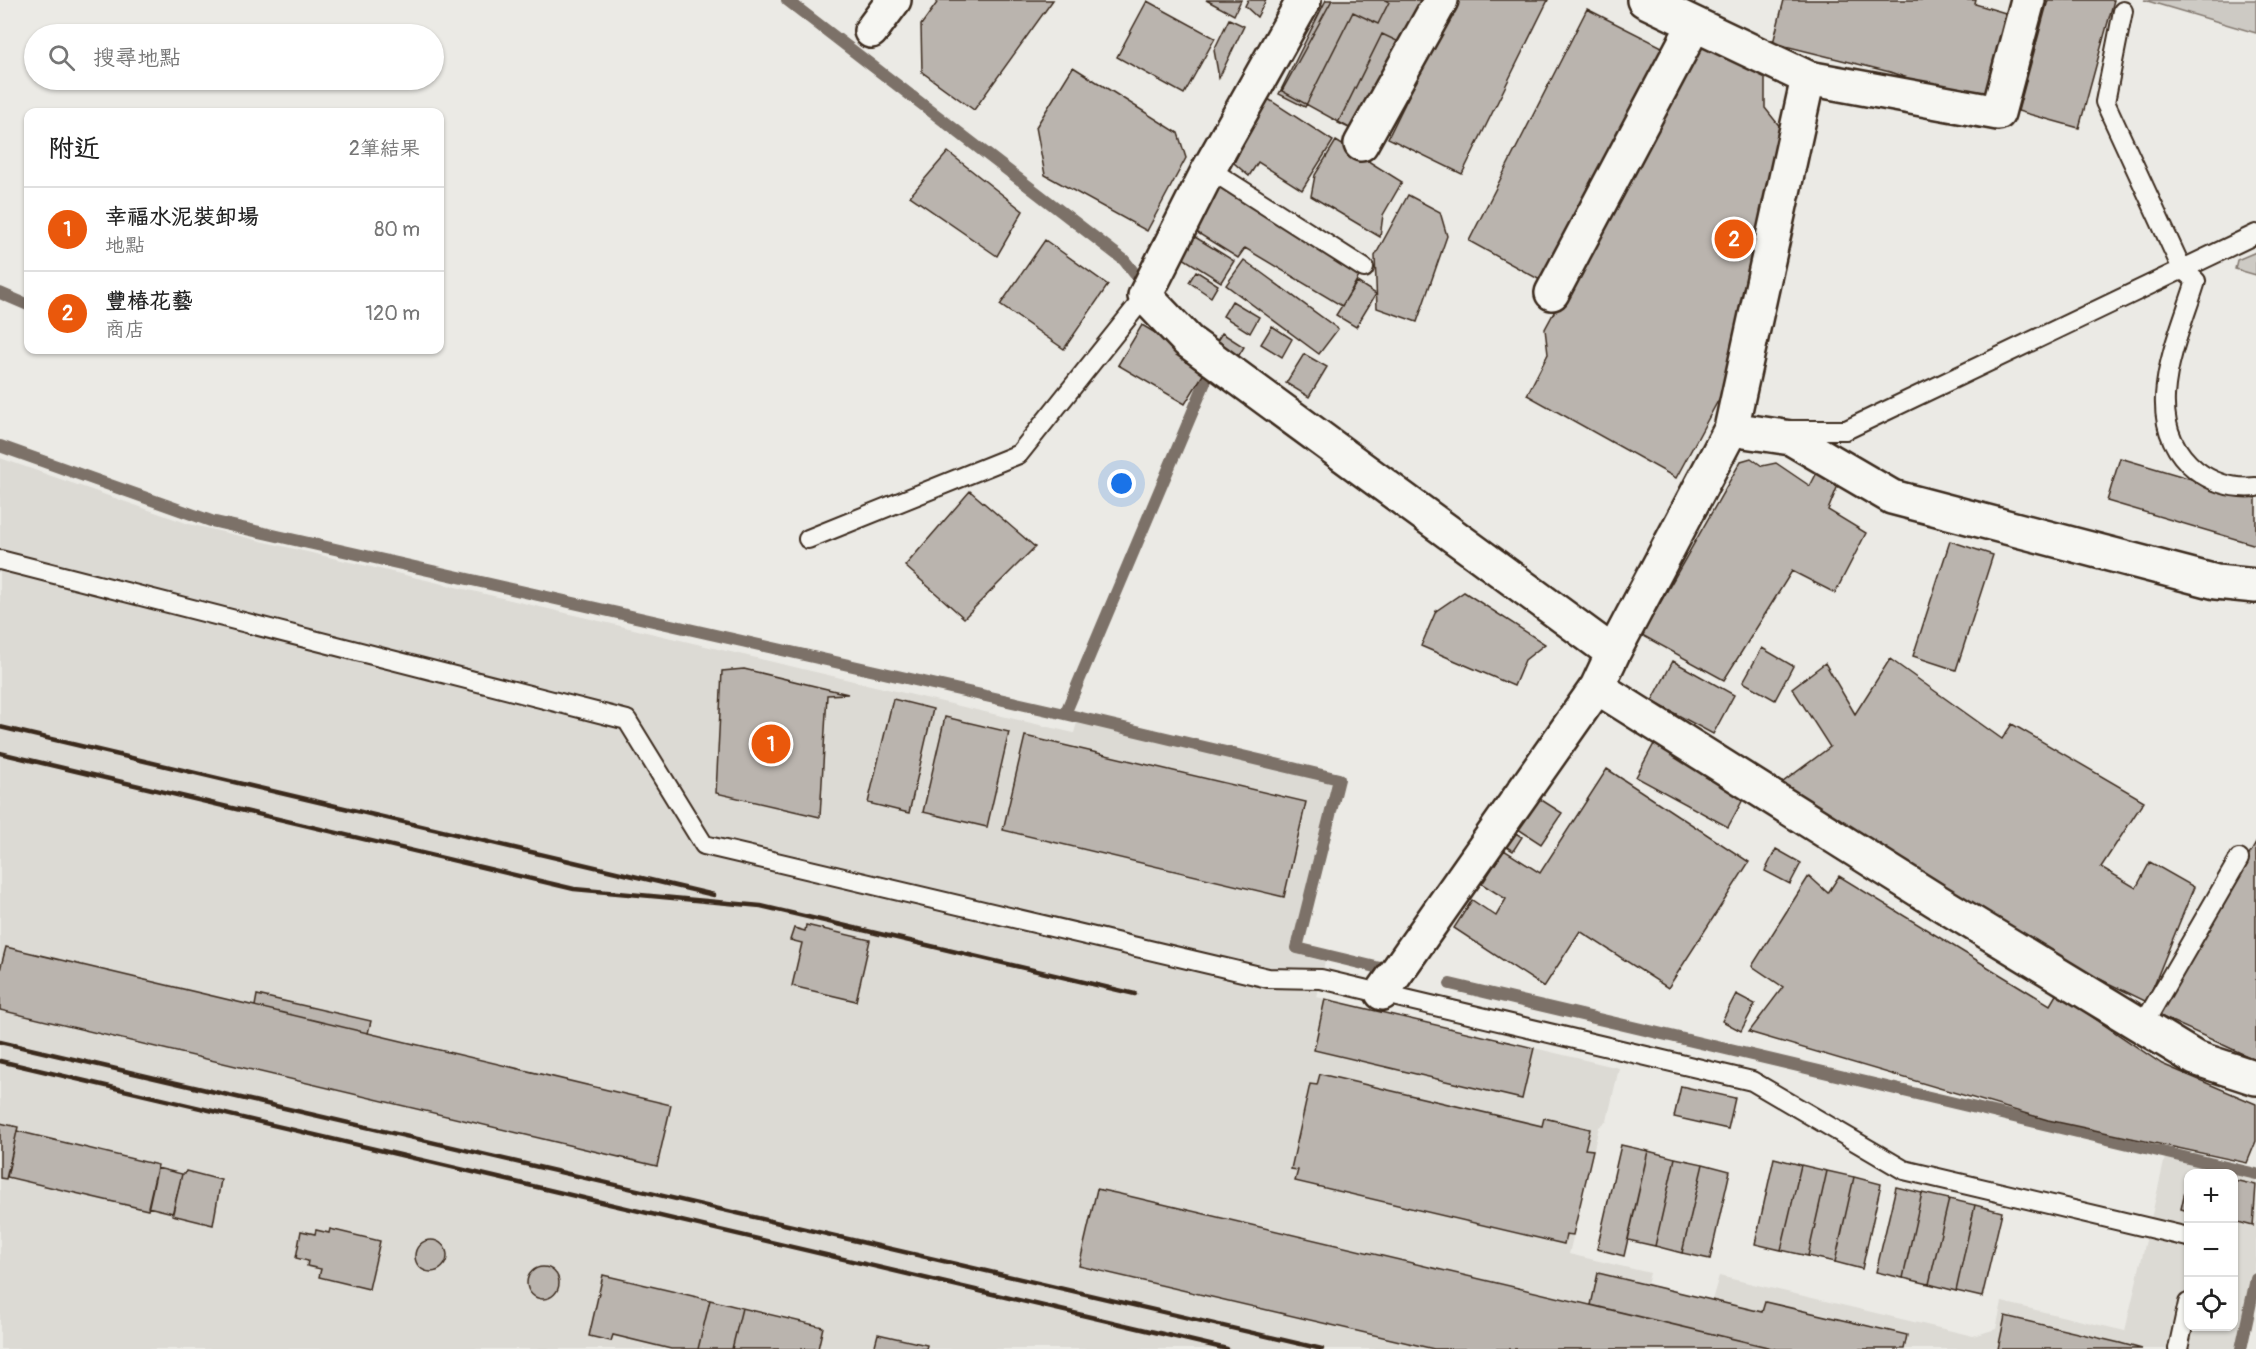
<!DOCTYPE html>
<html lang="zh-TW">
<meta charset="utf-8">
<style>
:root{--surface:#fff;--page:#f6f6f6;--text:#222;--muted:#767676;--line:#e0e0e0;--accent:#ea580c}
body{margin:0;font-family:Pangolin,"LXGW WenKai TC",sans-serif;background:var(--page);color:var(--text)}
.controls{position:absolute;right:18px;bottom:18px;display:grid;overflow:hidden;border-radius:12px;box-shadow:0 2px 4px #0004}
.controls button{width:54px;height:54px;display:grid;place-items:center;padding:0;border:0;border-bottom:2px solid var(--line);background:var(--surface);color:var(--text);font:30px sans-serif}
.you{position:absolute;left:1122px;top:484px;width:21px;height:21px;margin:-15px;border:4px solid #fff;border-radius:50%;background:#1a73e8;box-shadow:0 0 0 9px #1a73e833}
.badge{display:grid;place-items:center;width:39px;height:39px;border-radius:50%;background:var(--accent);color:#fff;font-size:20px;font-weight:700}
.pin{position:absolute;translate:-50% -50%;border:3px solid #fff;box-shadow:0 2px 6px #0006}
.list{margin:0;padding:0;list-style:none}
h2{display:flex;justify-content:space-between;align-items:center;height:78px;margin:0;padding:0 24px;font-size:26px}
h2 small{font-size:20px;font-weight:400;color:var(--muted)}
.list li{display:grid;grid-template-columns:39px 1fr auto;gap:18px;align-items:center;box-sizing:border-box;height:84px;padding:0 24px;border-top:2px solid var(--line)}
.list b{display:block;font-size:22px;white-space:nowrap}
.list p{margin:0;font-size:20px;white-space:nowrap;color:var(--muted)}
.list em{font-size:20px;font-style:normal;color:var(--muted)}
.icon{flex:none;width:33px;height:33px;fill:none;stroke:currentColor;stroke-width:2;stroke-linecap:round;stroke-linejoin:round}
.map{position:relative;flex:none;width:2256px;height:1349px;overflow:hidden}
.search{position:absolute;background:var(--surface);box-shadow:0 2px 4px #0004;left:24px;top:24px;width:420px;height:66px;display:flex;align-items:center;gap:15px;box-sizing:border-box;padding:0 21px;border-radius:33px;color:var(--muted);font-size:22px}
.panel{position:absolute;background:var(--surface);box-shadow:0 2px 4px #0004;left:24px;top:108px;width:420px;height:246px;border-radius:12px}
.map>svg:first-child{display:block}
.built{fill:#dcdad4}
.green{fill:#cdcac4;stroke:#847a71;stroke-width:1.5}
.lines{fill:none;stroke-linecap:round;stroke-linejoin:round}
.stream{stroke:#7c7167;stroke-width:12}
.building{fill:#bab4ae;stroke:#3b2a1e;stroke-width:1.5}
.lane-casing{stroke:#3b2a1e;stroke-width:22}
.street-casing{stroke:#3b2a1e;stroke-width:38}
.lane{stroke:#f6f6f2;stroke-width:18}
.street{stroke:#f6f6f2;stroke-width:33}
.rail{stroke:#3b2a1e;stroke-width:4.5}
</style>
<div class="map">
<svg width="2256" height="1349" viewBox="0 0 2256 1349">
<rect width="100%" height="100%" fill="#ebeae5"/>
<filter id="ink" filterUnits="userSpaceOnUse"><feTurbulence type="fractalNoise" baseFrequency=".0167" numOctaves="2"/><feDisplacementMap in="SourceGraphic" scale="12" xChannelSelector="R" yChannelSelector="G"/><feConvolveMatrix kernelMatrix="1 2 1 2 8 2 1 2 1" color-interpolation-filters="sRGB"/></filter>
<g filter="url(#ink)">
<path class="built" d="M 0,458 L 189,524 L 1074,733 L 1078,719 L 1332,779 L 1292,953 L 1325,961 L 1317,997 L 1619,1068 L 1607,1121 L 1599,1127 L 1569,1254 L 1650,1273 L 1647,1285 L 1712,1300 L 1719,1276 L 1973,1336 L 1996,1329 L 2002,1302 L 2125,1331 L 2165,1158 L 2229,1173 L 2188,1174 L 2188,1326 L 2234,1326 L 2234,1175 L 2256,1180 L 2256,1261 L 2236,1349 L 0,1349 Z"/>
<path class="green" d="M 2144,0 L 2256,0 L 2256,33 Z
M 2256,252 L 2256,275 L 2235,269 L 2237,260 Z"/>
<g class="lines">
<path class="stream" d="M 787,0 L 1124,260 L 1146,288
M 0,293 L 28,305
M 1203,364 L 1209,373 L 1065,714 L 1339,779 L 1297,948 L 1380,968
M 0,446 L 211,521 L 1065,714
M 1450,984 L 2256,1174
M 2241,1349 L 2256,1279"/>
</g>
<path class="building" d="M 939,0 L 1053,0 L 974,110 L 922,72 L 921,25 Z
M 1206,0 L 1241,0 L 1234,15 Z
M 1248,0 L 1266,0 L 1257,17 L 1245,6 Z
M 1326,0 L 1385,0 L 1389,2 L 1378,24 L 1353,12 L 1305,107 L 1279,94 Z
M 1332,0 L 1424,0 L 1353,130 L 1282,91 Z
M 1456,0 L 1548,0 L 1462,174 L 1388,138 Z
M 1784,0 L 1976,0 L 1975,4 L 2019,17 L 1988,106 L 1890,72 L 1773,43 Z
M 2048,0 L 2114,0 L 2079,128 L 2018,111 Z
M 1147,1 L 1215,38 L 1184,94 L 1117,57 Z
M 1587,9 L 1672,52 L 1551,286 L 1469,241 Z
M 1229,19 L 1244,26 L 1219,78 L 1214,50 Z
M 1382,34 L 1397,41 L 1353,130 L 1338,123 Z
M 1703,36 L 1765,69 L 1765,108 L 1785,133 L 1726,386 L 1676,478 L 1527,395 L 1548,354 L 1545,329 Z
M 1073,67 L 1178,133 L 1186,158 L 1147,231 L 1045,175 L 1036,127 Z
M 1262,95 L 1333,141 L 1302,190 L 1258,162 L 1249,176 L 1234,163 L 1240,151 L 1242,127 Z
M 1336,141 L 1402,182 L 1383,215 L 1380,237 L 1311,196 L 1315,175 Z
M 948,152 L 1023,211 L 997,256 L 910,196 Z
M 1215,176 L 1364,268 L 1342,306 L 1245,248 L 1238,258 L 1185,225 Z
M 1408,195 L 1440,212 L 1447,236 L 1417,322 L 1377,308 L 1375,256 Z
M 1187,232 L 1234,261 L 1221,282 L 1175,253 Z
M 1045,240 L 1108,285 L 1064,349 L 1000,305 Z
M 1244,260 L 1338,329 L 1319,354 L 1226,285 Z
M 1196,271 L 1218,285 L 1211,297 L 1189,282 Z
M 1357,282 L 1376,294 L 1356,327 L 1336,315 Z
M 1232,301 L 1259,317 L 1250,333 L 1223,316 Z
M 1142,325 L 1177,346 L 1204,373 L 1185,404 L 1118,365 Z
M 1272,326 L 1292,339 L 1282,357 L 1261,344 Z
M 1222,333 L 1244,347 L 1236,360 L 1213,347 Z
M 1304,354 L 1327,367 L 1309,397 L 1286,383 Z
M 1751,458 L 1762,466 L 1776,463 L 1810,486 L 1822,463 L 1843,473 L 1828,510 L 1866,533 L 1835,593 L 1792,571 L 1724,680 L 1642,635 L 1741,461 Z
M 2120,458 L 2256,498 L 2256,545 L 2107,501 Z
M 970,491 L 1035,547 L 964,618 L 905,566 Z
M 1950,541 L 1993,555 L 1956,670 L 1913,656 Z
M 1464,592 L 1545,644 L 1525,660 L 1514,686 L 1421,646 L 1436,611 Z
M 1762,648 L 1793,666 L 1775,700 L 1743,682 Z
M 1890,659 L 2002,739 L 2012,724 L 2144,801 L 2101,867 L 2136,888 L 2150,862 L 2194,887 L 2147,1002 L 2038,949 L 1771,791 L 1830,747 L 1792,688 L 1825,663 L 1855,714 Z
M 1673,661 L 1734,695 L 1713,734 L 1652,701 Z
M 744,669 L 848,694 L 827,695 L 820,817 L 716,793 L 722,671 Z
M 893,699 L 933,709 L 909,813 L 868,803 Z
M 945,717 L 1009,732 L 987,827 L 923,812 Z
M 1025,736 L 1306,802 L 1284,897 L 1003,830 Z
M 1655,742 L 1747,792 L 1728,827 L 1636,777 Z
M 1607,769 L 1749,862 L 1668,988 L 1580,931 L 1544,987 L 1454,928 L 1472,900 L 1496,916 L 1506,899 L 1482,884 L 1504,850 L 1540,873 Z
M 1529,792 L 1562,813 L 1541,844 L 1509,823 Z
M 1506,827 L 1522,837 L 1513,851 L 1497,841 Z
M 2256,843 L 2256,1060 L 2158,1015 Z
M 1776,849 L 1801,863 L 1790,884 L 1765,871 Z
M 1809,876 L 1828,893 L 1839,876 L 2050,1005 L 2057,993 L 2162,1064 L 2256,1104 L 2256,1141 L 2247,1163 L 2048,1120 L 1749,1032 L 1783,987 L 1752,966 Z
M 806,925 L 870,940 L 856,1001 L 792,986 L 802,943 L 790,940 L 794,928 L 805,931 Z
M 6,947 L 671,1105 L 657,1166 L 0,1010 L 0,970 Z
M 6,947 L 255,1006 L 257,995 L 371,1021 L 368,1033 L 671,1105 L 657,1166 L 0,1010 L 0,970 Z
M 1736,994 L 1755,1004 L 1741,1031 L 1722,1021 Z
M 1325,999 L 1534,1048 L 1522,1099 L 1314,1050 Z
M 1320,1074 L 1542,1126 L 1544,1118 L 1590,1129 L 1585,1149 L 1593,1150 L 1573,1235 L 1566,1234 L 1564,1244 L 1295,1181 L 1298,1170 L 1291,1169 L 1310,1084 L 1317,1085 Z
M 1681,1086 L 1735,1098 L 1728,1129 L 1674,1117 Z
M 0,1123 L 18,1127 L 6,1179 L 0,1178 Z
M 17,1131 L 158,1165 L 148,1210 L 7,1177 Z
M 1621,1145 L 1648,1151 L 1624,1256 L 1597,1249 Z
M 1648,1151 L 1675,1158 L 1655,1246 L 1628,1240 Z
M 1675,1158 L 1703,1164 L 1682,1253 L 1655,1246 Z
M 1774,1158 L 1801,1165 L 1781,1250 L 1755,1244 Z
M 1703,1164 L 1730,1171 L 1710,1259 L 1682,1253 Z
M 1801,1165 L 1827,1171 L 1808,1256 L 1781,1250 Z
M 157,1168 L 182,1174 L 173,1213 L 148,1207 Z
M 186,1171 L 221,1180 L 213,1225 L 172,1215 L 182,1174 L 185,1174 Z
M 1827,1171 L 1854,1177 L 1835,1262 L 1808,1256 Z
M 1854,1177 L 1881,1184 L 1862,1269 L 1835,1262 Z
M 2188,1178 L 2188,1211 L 2181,1209 Z
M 2234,1180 L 2256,1185 L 2253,1226 L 2234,1221 Z
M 1896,1187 L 1922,1193 L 1903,1278 L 1876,1272 Z
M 1097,1189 L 1120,1194 L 1776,1349 L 1434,1349 L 1079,1266 Z
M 1922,1193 L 1949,1199 L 1929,1284 L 1903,1278 Z
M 1949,1199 L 1975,1205 L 1956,1291 L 1929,1284 Z
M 1975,1205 L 2002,1212 L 1982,1297 L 1956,1291 Z
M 330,1229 L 380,1241 L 369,1289 L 319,1277 L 321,1269 L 307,1266 L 308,1261 L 296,1258 L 301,1231 L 315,1234 L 316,1230 L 329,1233 Z
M415 1256a16 16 0 1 1 32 0a16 16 0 1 1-32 0Z
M527 1283a16 16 0 1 1 32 0a16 16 0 1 1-32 0Z
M 1598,1273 L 1762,1312 L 1765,1302 L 1907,1335 L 1904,1349 L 1776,1349 L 1591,1305 Z
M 603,1275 L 710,1300 L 698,1349 L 671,1349 L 613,1335 L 611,1341 L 589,1336 Z
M 710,1300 L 742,1308 L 732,1349 L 698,1349 Z
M 742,1308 L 823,1327 L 818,1349 L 732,1349 Z
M 2005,1316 L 2120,1343 L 2142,1349 L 1998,1349 Z
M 878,1334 L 927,1345 L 926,1349 L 874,1349 Z"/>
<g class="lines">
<g class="lane-casing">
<path id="lane" d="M 2123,11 L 2105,102 L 2182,269 L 2196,281 C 2178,340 2136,422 2196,470 C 2213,483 2234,489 2256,487
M 1209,169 L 1364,268
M 1787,430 L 1846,430 L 2256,234
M 808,539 L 1019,454 L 1145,296
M 0,560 L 627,720 L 704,845 L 1268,978 L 1321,979 L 1752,1081 L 1904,1170 L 2188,1237
M 2143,1025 L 2239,859
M 2178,1349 L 2188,1303"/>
</g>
<g class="street-casing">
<path id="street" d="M 1304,0 L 1209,169 L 1145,296 L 1188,341 L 1613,653
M 871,31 L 894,0
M 1808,78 L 1998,113 L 2028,0
M 1361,144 L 1441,0
M 1552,293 L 1694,25
M 1731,429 L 1791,438 L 1892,497 L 2216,582 L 2256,586
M 1597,687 L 1935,900 L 2195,1058 L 2256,1078
M 1382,993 L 1597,687 L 1613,653 L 1731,429 L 1808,78 L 1644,0"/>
</g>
<use href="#lane" class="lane"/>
<use href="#street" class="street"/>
<path class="rail" d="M 0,727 L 714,895
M 0,753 L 574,889 L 761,906 L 1135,994
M 0,1042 L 1322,1349
M 0,1061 L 1227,1349"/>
</g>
</g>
</svg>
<div class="controls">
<button>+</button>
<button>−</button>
<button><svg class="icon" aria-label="locate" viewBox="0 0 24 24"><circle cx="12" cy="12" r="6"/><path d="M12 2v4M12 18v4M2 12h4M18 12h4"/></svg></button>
</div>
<div class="you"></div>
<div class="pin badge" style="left:771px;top:744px">1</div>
<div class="pin badge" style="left:1734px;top:239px">2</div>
<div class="search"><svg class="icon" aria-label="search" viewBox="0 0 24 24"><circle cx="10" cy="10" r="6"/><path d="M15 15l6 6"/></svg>搜尋地點</div>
<section class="panel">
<h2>附近<small>2筆結果</small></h2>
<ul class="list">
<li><span class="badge">1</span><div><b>幸福水泥裝卸場</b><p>地點</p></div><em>80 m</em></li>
<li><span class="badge">2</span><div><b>豐椿花藝</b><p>商店</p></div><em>120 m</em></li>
</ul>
</section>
</div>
